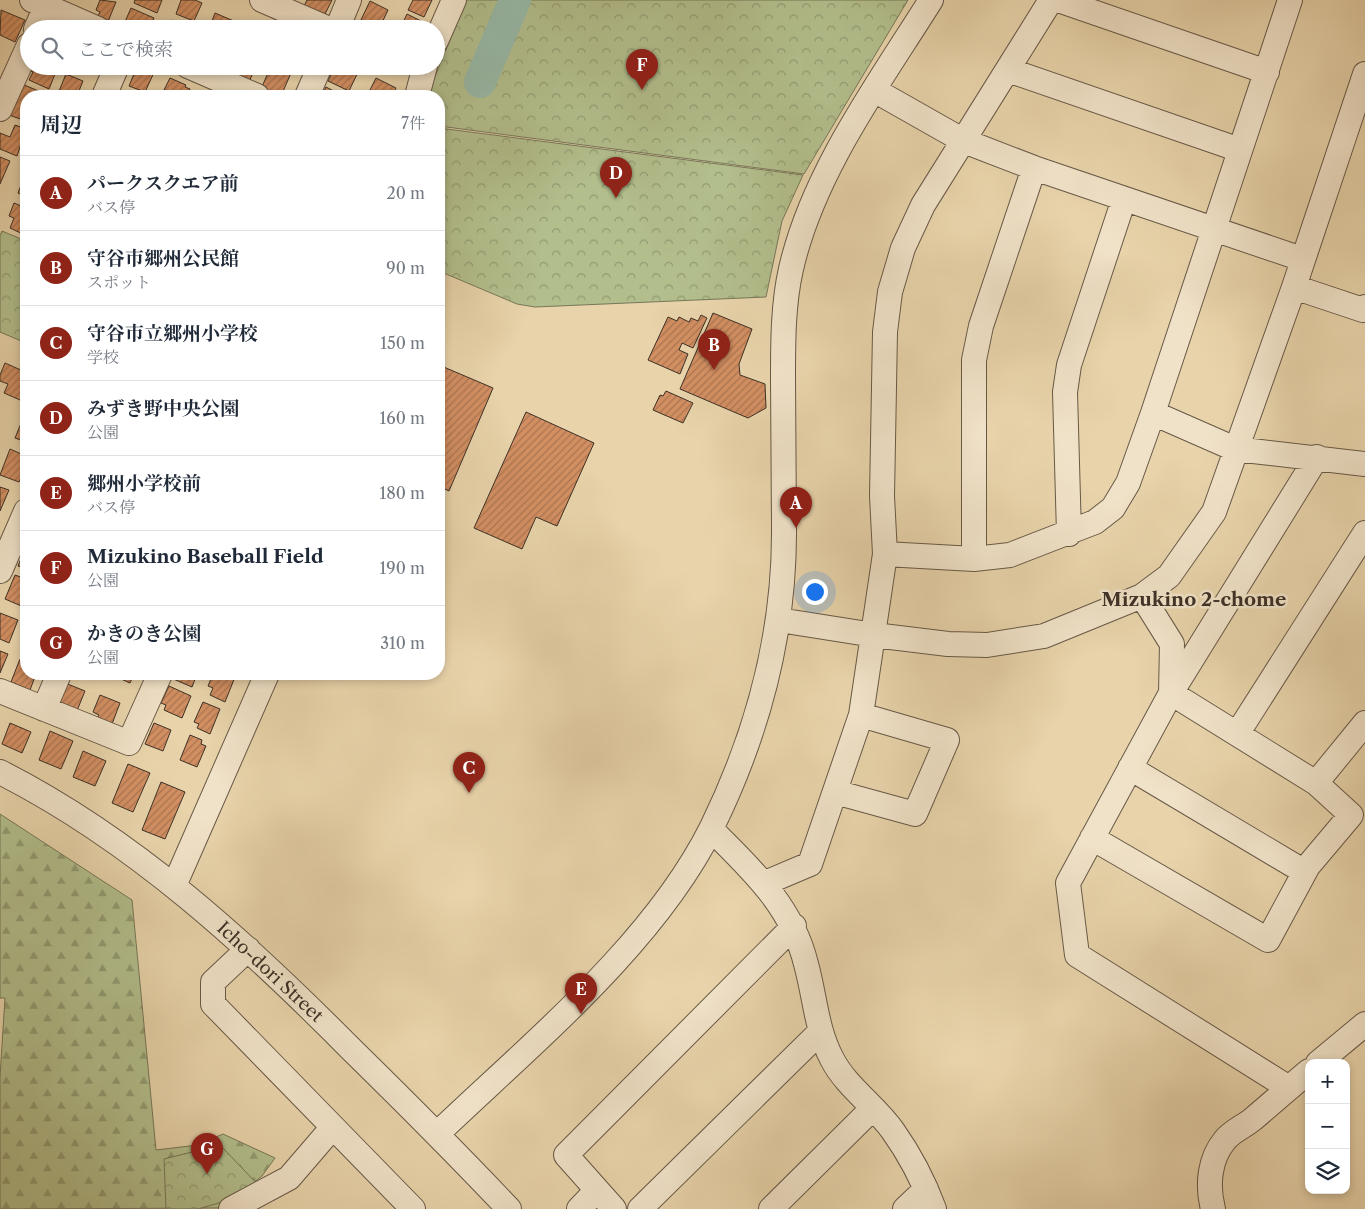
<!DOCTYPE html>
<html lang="ja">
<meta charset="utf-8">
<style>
:root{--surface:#fff;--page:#f2f2f3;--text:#1f2937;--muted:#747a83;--line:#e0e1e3;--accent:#8f2418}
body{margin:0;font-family:"Libre Caslon Text","Noto Serif JP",serif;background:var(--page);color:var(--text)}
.controls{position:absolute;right:15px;bottom:15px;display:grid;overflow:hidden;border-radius:10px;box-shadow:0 2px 8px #0003}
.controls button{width:45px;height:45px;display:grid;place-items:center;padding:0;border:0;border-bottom:1px solid var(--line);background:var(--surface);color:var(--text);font:25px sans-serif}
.you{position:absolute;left:814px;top:591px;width:18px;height:18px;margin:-12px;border:4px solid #fff;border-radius:50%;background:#1a73e8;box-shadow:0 0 0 8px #1a73e833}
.badge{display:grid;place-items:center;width:32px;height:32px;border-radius:50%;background:var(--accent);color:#fff;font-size:16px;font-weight:700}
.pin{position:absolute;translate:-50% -41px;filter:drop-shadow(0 1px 2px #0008)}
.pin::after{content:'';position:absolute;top:26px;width:18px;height:15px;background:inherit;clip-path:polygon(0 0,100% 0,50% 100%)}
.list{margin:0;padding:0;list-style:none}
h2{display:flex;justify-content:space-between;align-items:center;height:65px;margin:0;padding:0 20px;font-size:21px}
h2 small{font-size:16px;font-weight:400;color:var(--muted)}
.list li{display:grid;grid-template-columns:32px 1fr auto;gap:15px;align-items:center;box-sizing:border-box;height:75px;padding:0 20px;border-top:1px solid var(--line)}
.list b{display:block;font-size:19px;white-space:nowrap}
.list p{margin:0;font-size:16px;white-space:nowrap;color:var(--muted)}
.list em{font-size:16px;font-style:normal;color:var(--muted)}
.icon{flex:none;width:28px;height:28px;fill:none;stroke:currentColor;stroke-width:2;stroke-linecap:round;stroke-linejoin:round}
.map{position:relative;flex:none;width:1365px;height:1209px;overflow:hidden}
.search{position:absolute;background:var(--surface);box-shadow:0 2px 8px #0003;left:20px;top:20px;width:425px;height:55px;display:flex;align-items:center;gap:12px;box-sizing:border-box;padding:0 18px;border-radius:28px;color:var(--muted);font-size:19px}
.panel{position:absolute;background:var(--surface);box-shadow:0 2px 8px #0003;left:20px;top:90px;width:425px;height:590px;border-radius:20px}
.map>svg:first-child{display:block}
.forest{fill:url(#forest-firs);stroke:#777759}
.park{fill:url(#park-crowns);stroke:#777759}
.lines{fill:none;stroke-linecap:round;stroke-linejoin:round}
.river{stroke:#97b8a6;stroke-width:32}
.building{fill:url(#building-hatch);stroke:#3c3026}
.minor-casing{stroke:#675947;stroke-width:26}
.minor{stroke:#f0e2c8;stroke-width:24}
.labels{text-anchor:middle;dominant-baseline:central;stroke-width:5;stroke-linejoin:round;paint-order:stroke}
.street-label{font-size:18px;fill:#3c3026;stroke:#f0e2c8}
.neighbourhood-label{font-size:19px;font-weight:bold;fill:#3c3026;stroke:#f0e2c8}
</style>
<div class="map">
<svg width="1365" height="1209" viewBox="0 0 1365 1209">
<defs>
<pattern id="forest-firs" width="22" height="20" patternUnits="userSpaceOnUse" patternTransform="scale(1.25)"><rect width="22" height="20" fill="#b2be8c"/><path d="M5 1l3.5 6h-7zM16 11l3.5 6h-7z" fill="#929b72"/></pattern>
<pattern id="park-crowns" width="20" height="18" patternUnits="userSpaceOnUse" patternTransform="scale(1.25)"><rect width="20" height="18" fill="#b2be8c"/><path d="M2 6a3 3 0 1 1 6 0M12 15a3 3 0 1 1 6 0" fill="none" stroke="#929b72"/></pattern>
<pattern id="building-hatch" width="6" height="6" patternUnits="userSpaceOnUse" patternTransform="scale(1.25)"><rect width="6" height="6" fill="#d28f62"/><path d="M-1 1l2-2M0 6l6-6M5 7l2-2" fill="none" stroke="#ac7551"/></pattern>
</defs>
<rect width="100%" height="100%" fill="#e8d3aa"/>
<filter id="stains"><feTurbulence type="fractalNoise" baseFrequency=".004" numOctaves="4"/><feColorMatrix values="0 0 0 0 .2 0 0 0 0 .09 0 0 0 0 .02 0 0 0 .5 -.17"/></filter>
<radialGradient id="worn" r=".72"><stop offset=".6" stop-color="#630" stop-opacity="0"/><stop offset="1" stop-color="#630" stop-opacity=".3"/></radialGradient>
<path class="forest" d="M 0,814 L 132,900 L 156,1150 L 198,1145 L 223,1134 L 275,1158 L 262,1176 L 223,1208 L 0,1209 L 0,1077 L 5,998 L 0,998 Z"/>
<path class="park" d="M 466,0 L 908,0 L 804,174 L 439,126 L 439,96 L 430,96 L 432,84 Z
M 439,128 L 803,175 L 782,221 L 766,297 L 535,307 L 517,304 L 439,271 Z
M 2,231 L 26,241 L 26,343 L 0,332 L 0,236 Z
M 220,1145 L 263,1190 L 198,1209 L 166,1209 L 164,1159 Z"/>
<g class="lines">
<path class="river" d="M 480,82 L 515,0"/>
</g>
<path class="building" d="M 100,0 L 116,2 L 107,24 L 96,20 L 100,12 L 96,10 Z
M 135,0 L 162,0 L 157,13 L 134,3 Z
M 181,0 L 195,0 L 202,3 L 194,21 L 176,14 Z
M 307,0 L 332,0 L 322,20 L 303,8 Z
M 413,0 L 432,0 L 424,17 L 408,10 Z
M 370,1 L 388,10 L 379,29 L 360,22 Z
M 131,8 L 154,18 L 149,29 L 132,29 L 124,24 Z
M 1,10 L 25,20 L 15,42 L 0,35 Z
M 215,13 L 236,22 L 233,29 L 209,29 Z
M 407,14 L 423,22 L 420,29 L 400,29 Z
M 172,20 L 189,27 L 188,29 L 168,29 Z
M 31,66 L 51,66 L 57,69 L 49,89 L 29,80 L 33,72 L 29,70 Z
M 82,66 L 101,66 L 99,72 L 92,69 L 91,73 L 81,69 Z
M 131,66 L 156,68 L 145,92 L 129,86 L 134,74 L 128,72 Z
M 230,66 L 256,66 L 249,82 L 228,73 Z
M 271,66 L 291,73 L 281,96 L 261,89 Z
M 335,66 L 360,68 L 349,91 L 328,81 Z
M 66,74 L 83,81 L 77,96 L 57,96 Z
M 170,78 L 186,85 L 185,87 L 190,89 L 187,96 L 166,96 L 168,92 L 164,90 Z
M 376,78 L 396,88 L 392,96 L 367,96 Z
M 22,84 L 48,95 L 26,96 L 26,121 L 9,115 Z
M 326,87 L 341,95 L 345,96 L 322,96 Z
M 15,125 L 26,129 L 17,156 L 0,149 L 0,133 L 10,137 Z
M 0,157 L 10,161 L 0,184 Z
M 26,172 L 26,197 L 18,193 Z
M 14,203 L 26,208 L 25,235 L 10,228 L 14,218 L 9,216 Z
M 713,313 L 752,329 L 739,364 L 740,375 L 765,384 L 766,408 L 748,418 L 680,389 Z
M 701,315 L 707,318 L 693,348 L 682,343 L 679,350 L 688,354 L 680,374 L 648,360 L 668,317 L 677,321 L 679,317 L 689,322 L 691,318 L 698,321 Z
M 5,363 L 23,371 L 21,375 L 26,378 L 26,386 L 20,400 L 4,393 L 8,384 L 0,381 L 0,375 Z
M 439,365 L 493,388 L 449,491 L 439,486 Z
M 666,391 L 693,403 L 683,423 L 653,410 L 660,395 L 663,396 Z
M 526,412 L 594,443 L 557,526 L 536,517 L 522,549 L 474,528 Z
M 24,416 L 26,416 L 26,442 L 15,438 Z
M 10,449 L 26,456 L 26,465 L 19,482 L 0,475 Z
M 0,487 L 9,490 L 0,511 Z
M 26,546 L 26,569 L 18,566 Z
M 15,575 L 26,579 L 26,608 L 5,599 Z
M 0,613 L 18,620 L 9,643 L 0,639 Z
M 0,651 L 8,654 L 0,673 Z
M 20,659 L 26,661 L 26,674 L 36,674 L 30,690 L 11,682 Z
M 110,674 L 134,674 L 130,683 Z
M 173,674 L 197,674 L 192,687 L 171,678 Z
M 213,674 L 227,674 L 235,677 L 225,702 L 210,695 L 213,688 L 208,686 Z
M 65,683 L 85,691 L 76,713 L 56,704 Z
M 169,686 L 191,696 L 182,718 L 164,710 L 166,705 L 161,703 Z
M 100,695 L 120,703 L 112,724 L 97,718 L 99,715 L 93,712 Z
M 203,702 L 220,709 L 210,734 L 197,728 L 199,724 L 194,722 Z
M 10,723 L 31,732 L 22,753 L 2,744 Z
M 154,723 L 171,730 L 163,751 L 145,744 Z
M 50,731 L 73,741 L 61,769 L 39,760 Z
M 190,735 L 202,740 L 201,744 L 206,746 L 197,767 L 180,760 Z
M 83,751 L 106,761 L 95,786 L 73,777 Z
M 128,764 L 150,773 L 133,812 L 112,803 Z
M 161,782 L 185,792 L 165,839 L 142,830 Z"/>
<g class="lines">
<g class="minor-casing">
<path id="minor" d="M 32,0 L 98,29
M 262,0 L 329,29
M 1058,0 L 1267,72
M 36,29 L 46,6
M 337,29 L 349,0
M 436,41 L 454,0
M 188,66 L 257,96
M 1008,70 L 1240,150
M 874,90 L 964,141 L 1034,168 L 1302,259
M 104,96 L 117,66
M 307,96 L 320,66
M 417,96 L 425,66
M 0,109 L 29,45
M 1294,287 L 1363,310 L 1365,307
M 1153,413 L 1235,449 L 1365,464
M 1069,534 L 1065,392 L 1069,365 L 1124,199
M 885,554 L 974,559 L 1010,555 L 1095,522 L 1113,508 L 1128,483 L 1153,413 L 1290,0
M 974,559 L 974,360 L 981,326 L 1034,168
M 0,571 L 26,511
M 1142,596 L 1172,644 L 1171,693 L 1068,883 L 1077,955 L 1289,1088
M 779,620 L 874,635 L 948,644 L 987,645 L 1044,636 L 1142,596 L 1169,576 L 1214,512 L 1294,287 L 1365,74
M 0,691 L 129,743 L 160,674
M 44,709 L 59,674
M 1237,734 L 1365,533
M 1130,768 L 1298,868 L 1308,866
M 0,772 C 134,840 247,944 352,1050 C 405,1102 458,1155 509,1209
M 1316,783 L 1365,723
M 835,792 L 915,814 L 947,740 L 861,715
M 711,829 C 751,869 792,906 806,964 C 815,996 816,1029 832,1059 C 847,1088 875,1105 893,1131 C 910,1155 924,1182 934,1209
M 1092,838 L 1268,940 L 1308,866 L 1351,815 L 1316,783 L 1171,693 L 1317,457
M 765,883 L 810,864 L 861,715 L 885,554 L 882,496 L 885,332 L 890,292 L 903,248 L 923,205 L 1051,0
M 174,886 L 267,674
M 248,949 L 213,982 L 213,1004 L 413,1209
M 1318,1063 L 1365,1024
M 437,1134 C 531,1044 654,944 712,827 C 758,733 785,632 784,527 C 784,478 783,428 783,378 C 783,342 783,304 791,269 C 813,172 879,83 931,0
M 231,1209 L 289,1178 L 332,1128
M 579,1209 L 597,1190
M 614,1209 L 566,1155 L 794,926
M 640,1209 L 820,1032
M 771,1209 L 872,1109
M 905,1209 L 926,1189
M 1213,1209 C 1207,1186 1209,1159 1225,1140 C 1232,1131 1245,1126 1253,1119 C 1272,1103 1290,1087 1309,1071"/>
</g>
<use href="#minor" class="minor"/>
</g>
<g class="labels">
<g class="street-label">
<text transform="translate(270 972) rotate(43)">Icho-dori Street</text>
</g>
<g class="neighbourhood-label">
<text x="1194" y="599">Mizukino 2-chome</text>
</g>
</g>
<rect width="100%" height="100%" filter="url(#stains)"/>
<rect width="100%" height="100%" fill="url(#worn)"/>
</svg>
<div class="controls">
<button>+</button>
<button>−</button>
<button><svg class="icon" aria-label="layers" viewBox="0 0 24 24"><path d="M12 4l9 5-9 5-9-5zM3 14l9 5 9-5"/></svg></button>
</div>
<div class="you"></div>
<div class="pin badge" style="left:796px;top:528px">A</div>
<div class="pin badge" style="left:714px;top:370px">B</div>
<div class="pin badge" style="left:469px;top:793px">C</div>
<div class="pin badge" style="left:616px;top:198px">D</div>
<div class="pin badge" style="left:581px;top:1014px">E</div>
<div class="pin badge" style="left:642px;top:90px">F</div>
<div class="pin badge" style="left:207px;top:1174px">G</div>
<div class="search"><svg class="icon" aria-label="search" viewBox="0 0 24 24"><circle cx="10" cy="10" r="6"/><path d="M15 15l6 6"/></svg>ここで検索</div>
<section class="panel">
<h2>周辺<small>7件</small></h2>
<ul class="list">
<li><span class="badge">A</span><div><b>パークスクエア前</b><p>バス停</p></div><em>20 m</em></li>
<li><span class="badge">B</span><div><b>守谷市郷州公民館</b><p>スポット</p></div><em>90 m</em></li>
<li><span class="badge">C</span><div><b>守谷市立郷州小学校</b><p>学校</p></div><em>150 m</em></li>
<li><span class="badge">D</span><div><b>みずき野中央公園</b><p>公園</p></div><em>160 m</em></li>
<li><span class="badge">E</span><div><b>郷州小学校前</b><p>バス停</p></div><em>180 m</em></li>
<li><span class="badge">F</span><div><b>Mizukino Baseball Field</b><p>公園</p></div><em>190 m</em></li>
<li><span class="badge">G</span><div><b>かきのき公園</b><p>公園</p></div><em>310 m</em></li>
</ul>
</section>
</div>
